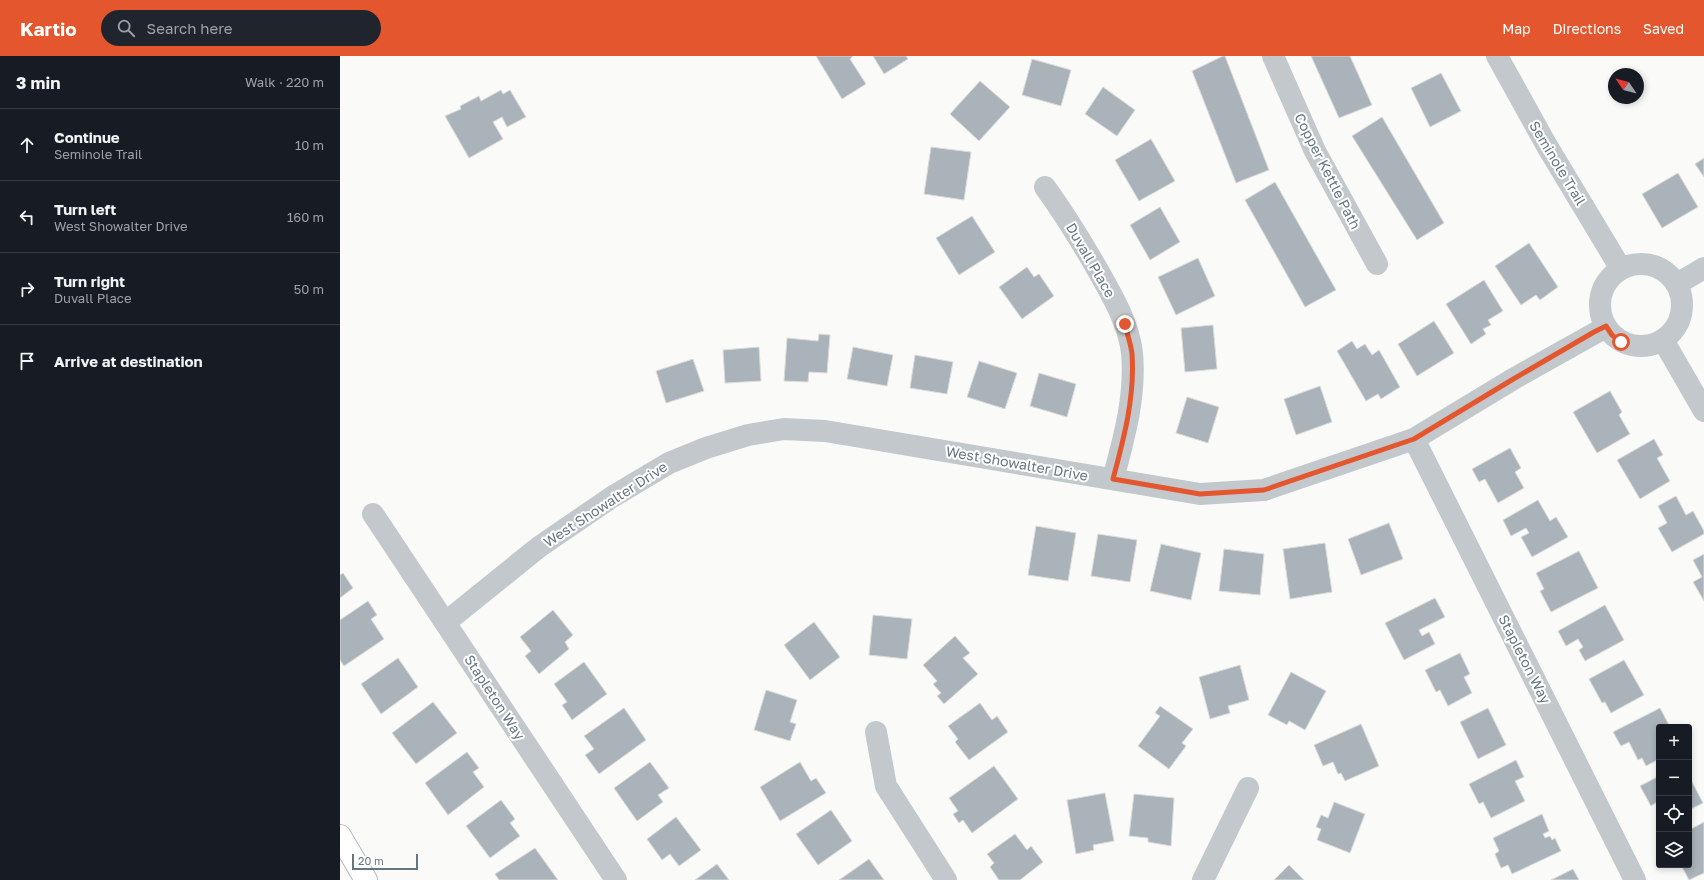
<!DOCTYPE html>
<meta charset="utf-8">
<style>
:root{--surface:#171b24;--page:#20242c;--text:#f1f3f6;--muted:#9ea1a6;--line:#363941;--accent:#e4572e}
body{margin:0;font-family:"Golos Text",sans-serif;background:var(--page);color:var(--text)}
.controls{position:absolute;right:12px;bottom:12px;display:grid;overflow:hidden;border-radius:4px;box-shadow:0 2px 6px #0003}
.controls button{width:36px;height:36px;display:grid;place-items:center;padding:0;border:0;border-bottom:1px solid var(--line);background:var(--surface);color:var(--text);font:20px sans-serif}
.compass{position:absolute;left:1268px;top:12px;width:36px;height:36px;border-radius:50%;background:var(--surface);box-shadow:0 2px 6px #0003;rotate:305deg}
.scale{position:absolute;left:12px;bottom:10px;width:66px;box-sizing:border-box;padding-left:4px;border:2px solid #657683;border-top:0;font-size:11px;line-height:14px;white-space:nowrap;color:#657683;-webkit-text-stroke:3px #fff;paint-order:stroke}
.stop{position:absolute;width:12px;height:12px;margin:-9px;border:3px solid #e4572e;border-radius:50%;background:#fff}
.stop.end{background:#e4572e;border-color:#fff;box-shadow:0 1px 4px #0008}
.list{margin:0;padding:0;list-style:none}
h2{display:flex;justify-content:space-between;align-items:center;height:52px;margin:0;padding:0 16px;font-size:17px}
h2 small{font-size:13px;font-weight:400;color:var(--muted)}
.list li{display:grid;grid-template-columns:26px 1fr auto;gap:12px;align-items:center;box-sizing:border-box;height:72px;padding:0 16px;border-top:1px solid var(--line)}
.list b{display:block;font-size:15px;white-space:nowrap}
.list p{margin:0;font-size:13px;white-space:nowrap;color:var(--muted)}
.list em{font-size:13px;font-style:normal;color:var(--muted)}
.icon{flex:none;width:22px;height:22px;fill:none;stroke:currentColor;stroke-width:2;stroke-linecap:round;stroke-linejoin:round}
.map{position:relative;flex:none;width:1364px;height:824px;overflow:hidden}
header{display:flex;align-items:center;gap:24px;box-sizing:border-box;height:56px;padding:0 20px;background:var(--accent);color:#fff}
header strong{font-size:19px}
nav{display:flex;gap:22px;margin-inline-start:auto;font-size:14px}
.search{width:280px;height:36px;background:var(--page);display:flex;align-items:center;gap:10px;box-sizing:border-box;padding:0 14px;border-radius:22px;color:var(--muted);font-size:15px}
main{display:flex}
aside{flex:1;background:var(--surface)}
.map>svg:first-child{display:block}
.building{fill:#aab3b9;stroke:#dcdcda}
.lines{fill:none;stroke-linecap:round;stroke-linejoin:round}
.primary-casing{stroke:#b5babe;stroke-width:24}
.street{stroke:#c3c8cc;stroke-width:22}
.primary{stroke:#fff;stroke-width:22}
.route{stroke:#e4572e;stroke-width:5}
.labels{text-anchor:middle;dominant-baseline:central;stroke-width:4;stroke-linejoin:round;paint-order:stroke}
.street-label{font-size:14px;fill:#657683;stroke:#fff}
</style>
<header>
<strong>Kartio</strong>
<div class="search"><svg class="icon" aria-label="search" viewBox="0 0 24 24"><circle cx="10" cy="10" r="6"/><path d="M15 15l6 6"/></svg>Search here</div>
<nav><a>Map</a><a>Directions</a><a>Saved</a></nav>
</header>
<main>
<aside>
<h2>3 min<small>Walk · 220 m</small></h2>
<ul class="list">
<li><svg class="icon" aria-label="ahead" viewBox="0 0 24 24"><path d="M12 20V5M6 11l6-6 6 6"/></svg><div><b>Continue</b><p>Seminole Trail</p></div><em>10 m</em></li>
<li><svg class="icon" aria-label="left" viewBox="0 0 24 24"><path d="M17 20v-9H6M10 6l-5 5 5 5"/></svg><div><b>Turn left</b><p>West Showalter Drive</p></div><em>160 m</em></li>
<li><svg class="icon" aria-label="right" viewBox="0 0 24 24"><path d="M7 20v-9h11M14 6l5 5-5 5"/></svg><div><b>Turn right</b><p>Duvall Place</p></div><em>50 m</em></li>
<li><svg class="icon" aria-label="arrive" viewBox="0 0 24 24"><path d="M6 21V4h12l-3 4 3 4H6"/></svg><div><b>Arrive at destination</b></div></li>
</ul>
</aside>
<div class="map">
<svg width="1364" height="824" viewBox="0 0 1364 824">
<rect width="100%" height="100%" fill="#fafaf8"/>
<path class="building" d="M 476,0 L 513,0 L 510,3 L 526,28 L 502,43 Z
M 533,0 L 566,0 L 568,3 L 544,18 Z
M 883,0 L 885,0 L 929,114 L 896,127 L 852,15 Z
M 971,0 L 1010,0 L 1032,49 L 999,62 Z
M 692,3 L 731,14 L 721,50 L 682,39 Z
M 1101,17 L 1121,55 L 1090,71 L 1071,32 Z
M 640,25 L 670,51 L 639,85 L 610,58 Z
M 763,31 L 795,54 L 777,80 L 745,58 Z
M 161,34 L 163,38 L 170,34 L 186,61 L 167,71 L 162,61 L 153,66 L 163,83 L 129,102 L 105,60 L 121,53 L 120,50 L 139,40 L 141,45 Z
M 1042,61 L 1104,167 L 1077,184 L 1012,80 Z
M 811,83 L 835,125 L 799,145 L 775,104 Z
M 591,91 L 631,96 L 624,144 L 584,138 Z
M 1364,102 L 1364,121 L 1355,108 Z
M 1338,117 L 1358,151 L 1322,172 L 1302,138 Z
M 935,126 L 996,234 L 965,251 L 905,144 Z
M 820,151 L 840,186 L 810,204 L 790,169 Z
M 632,160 L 655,196 L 619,219 L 596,182 Z
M 1189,187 L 1218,231 L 1200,244 L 1196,239 L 1181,249 L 1155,210 Z
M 858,202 L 875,240 L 836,259 L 818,221 Z
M 687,211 L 694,221 L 699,218 L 714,240 L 682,263 L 659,231 Z
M 1144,224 L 1163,255 L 1148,264 L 1151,269 L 1143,273 L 1146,278 L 1131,288 L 1106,248 Z
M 1094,265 L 1114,297 L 1077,320 L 1058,288 Z
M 873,269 L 877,313 L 845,316 L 841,272 Z
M 479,278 L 490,279 L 487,317 L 469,316 L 468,326 L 444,325 L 447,282 L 478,285 Z
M 1012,285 L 1017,293 L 1025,288 L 1032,299 L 1039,294 L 1060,331 L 1041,343 L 1038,338 L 1026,345 L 997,295 Z
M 419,291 L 421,325 L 385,327 L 383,294 Z
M 513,291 L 553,299 L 547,330 L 507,323 Z
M 575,299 L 613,306 L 607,338 L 570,332 Z
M 353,303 L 364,335 L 326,347 L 316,315 Z
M 639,305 L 677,317 L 665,353 L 627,341 Z
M 699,317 L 736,328 L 727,361 L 690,350 Z
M 980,330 L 992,366 L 956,379 L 944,343 Z
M 1270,335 L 1282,356 L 1279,359 L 1290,378 L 1257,397 L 1233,356 Z
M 847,341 L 879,351 L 868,387 L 836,377 Z
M 1314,383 L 1323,399 L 1317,402 L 1330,425 L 1300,443 L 1277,404 Z
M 1170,392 L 1181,412 L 1175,416 L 1184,432 L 1158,447 L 1145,423 L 1139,426 L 1132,413 Z
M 1336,440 L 1346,459 L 1353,455 L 1364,475 L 1364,478 L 1332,496 L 1318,472 L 1327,467 L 1318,450 Z
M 1198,444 L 1210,465 L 1216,461 L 1228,481 L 1192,501 L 1181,481 L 1189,477 L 1186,472 L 1171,480 L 1163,464 Z
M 1049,467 L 1063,503 L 1021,519 L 1008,483 Z
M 696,470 L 736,477 L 728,525 L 688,519 Z
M 758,478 L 797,484 L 790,526 L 751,520 Z
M 985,487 L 992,536 L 950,543 L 943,493 Z
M 821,488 L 861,497 L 851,544 L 810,535 Z
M 884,493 L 924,498 L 920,539 L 879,535 Z
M 1239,495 L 1258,532 L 1211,556 L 1200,535 L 1204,533 L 1196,517 Z
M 1364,498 L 1364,545 L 1353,526 L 1362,521 L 1353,504 Z
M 3,517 L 13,532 L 0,542 L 0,519 Z
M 1095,542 L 1105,561 L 1079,574 L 1082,580 L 1089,576 L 1095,588 L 1064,604 L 1045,567 Z
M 28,545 L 37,559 L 31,563 L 44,583 L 4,610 L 0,604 L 0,564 Z
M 1265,549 L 1284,584 L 1245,605 L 1239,594 L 1243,591 L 1238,583 L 1226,590 L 1218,575 Z
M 213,554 L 233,579 L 225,586 L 229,593 L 199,618 L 185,600 L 191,595 L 180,581 Z
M 533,559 L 572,563 L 567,603 L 529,599 Z
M 474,566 L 500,601 L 470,624 L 444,589 Z
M 615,580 L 630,597 L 623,602 L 638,618 L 604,648 L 597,640 L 601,637 L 593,628 L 597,625 L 583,609 Z
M 1120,597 L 1130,618 L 1124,621 L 1132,637 L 1108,650 L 1100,634 L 1096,636 L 1085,614 Z
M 58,602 L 78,631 L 41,658 L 21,628 Z
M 1284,604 L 1304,639 L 1271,657 L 1265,646 L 1262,647 L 1249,623 Z
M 244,606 L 267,638 L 232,664 L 222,649 L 227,646 L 214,628 Z
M 900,609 L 909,644 L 888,650 L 890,657 L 870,663 L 859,621 Z
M 951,616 L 986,635 L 965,674 L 949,665 L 947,669 L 928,659 Z
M 426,634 L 457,644 L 450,666 L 456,668 L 450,685 L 414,674 Z
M 93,646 L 117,677 L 76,708 L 52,677 Z
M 640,647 L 652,664 L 657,660 L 668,676 L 629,704 L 615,686 L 618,683 L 608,670 Z
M 820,650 L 853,673 L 842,687 L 846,690 L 829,713 L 798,690 L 820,660 L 815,657 Z
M 284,652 L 306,684 L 259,718 L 245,699 L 254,693 L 244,680 Z
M 1148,652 L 1166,689 L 1138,703 L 1120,666 Z
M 1320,652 L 1330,671 L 1319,671 L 1319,703 L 1306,710 L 1302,702 L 1298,704 L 1289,686 L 1281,690 L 1273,676 Z
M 1021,668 L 1039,710 L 1005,725 L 1001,717 L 998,718 L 993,706 L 983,710 L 974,689 Z
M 127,696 L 139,712 L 133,716 L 144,731 L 108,759 L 85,727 Z
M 1176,704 L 1184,721 L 1175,725 L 1185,745 L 1151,762 L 1143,746 L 1139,748 L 1129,728 Z
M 310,706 L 329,732 L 318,739 L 323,746 L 297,765 L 274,732 Z
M 460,706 L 471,725 L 476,722 L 486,737 L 440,765 L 420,731 Z
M 654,710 L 678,743 L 632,777 L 623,764 L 619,767 L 613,758 L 618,755 L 609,742 Z
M 1319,720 L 1319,750 L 1317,746 L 1311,750 L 1300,730 Z
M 1349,720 L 1363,747 L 1349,754 Z
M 765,737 L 774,785 L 753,789 L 754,794 L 736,798 L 727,744 Z
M 794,738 L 834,742 L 831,790 L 808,786 L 808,782 L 789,780 Z
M 161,744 L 175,763 L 170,767 L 180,780 L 150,802 L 126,770 Z
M 994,746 L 1025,758 L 1010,797 L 977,784 L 981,773 L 976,771 L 981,759 L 988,762 Z
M 491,754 L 512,785 L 478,809 L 456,778 Z
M 1202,758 L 1209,775 L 1203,778 L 1205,782 L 1210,780 L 1212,784 L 1215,782 L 1221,795 L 1172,818 L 1168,809 L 1161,812 L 1155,798 L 1159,795 L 1153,782 Z
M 336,761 L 361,794 L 339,810 L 330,798 L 322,804 L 307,783 Z
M 1364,766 L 1364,817 L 1349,824 L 1341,809 L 1349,809 L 1349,774 Z
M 675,778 L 687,794 L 691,790 L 703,806 L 680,824 L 659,824 L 650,811 L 654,807 L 647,798 Z
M 195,792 L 218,824 L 159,824 L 155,818 Z
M 529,803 L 544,824 L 499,824 Z
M 377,808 L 389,824 L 355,824 Z
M 949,809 L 964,824 L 934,824 Z
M 1233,813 L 1239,824 L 1211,824 Z"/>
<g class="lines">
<g class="primary-casing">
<path id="primary" d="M 0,780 L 26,824"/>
</g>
<path class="street" d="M 933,0 L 975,95 L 1037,208
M 1157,0 L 1207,90 L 1281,213
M 705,131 C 725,159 743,188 760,218 C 774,243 789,269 792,297 C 796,340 784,382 773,423
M1260 249a41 41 0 1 1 82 0a41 41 0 1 1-82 0Z
M 1337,228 L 1364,212
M 1323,284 L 1364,355
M 1074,383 L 1295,824
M 33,458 L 276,824
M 106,566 L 199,491 L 272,441 L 329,407 L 366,392 L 408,379 L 444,373 L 485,375 L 860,438 L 924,434 L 1074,383 L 1175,322 L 1266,271
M 536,676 L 546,730 L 606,824
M 863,824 L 908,732"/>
<use href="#primary" class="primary"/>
</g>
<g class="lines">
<path class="route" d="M 785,268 C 787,278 791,288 792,298 C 795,341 784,382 773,423 L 860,438 L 924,434 L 1074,383 L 1175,322 L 1254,276 L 1266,270 L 1272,279 L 1281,286"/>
</g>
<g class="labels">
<g class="street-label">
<text transform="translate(1218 107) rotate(59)">Seminole Trail</text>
<text transform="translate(988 115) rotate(63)">Copper Kettle Path</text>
<text transform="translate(751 204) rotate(60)">Duvall Place</text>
<text transform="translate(677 407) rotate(10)">West Showalter Drive</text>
<text transform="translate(265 448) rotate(-33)">West Showalter Drive</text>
<text transform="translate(1185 603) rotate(63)">Stapleton Way</text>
<text transform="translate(155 641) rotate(57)">Stapleton Way</text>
</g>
</g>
</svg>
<div class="controls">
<button>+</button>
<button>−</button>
<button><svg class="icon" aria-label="locate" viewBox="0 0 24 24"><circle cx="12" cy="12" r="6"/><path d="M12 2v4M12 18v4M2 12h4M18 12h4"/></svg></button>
<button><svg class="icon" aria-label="layers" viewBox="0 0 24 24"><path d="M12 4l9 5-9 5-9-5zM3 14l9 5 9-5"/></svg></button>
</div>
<svg class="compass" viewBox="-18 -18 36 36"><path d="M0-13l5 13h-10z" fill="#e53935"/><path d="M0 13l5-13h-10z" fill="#9ea1a6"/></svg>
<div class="scale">20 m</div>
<div class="stop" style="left:1281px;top:286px"></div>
<div class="stop end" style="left:785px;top:268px"></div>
</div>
</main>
